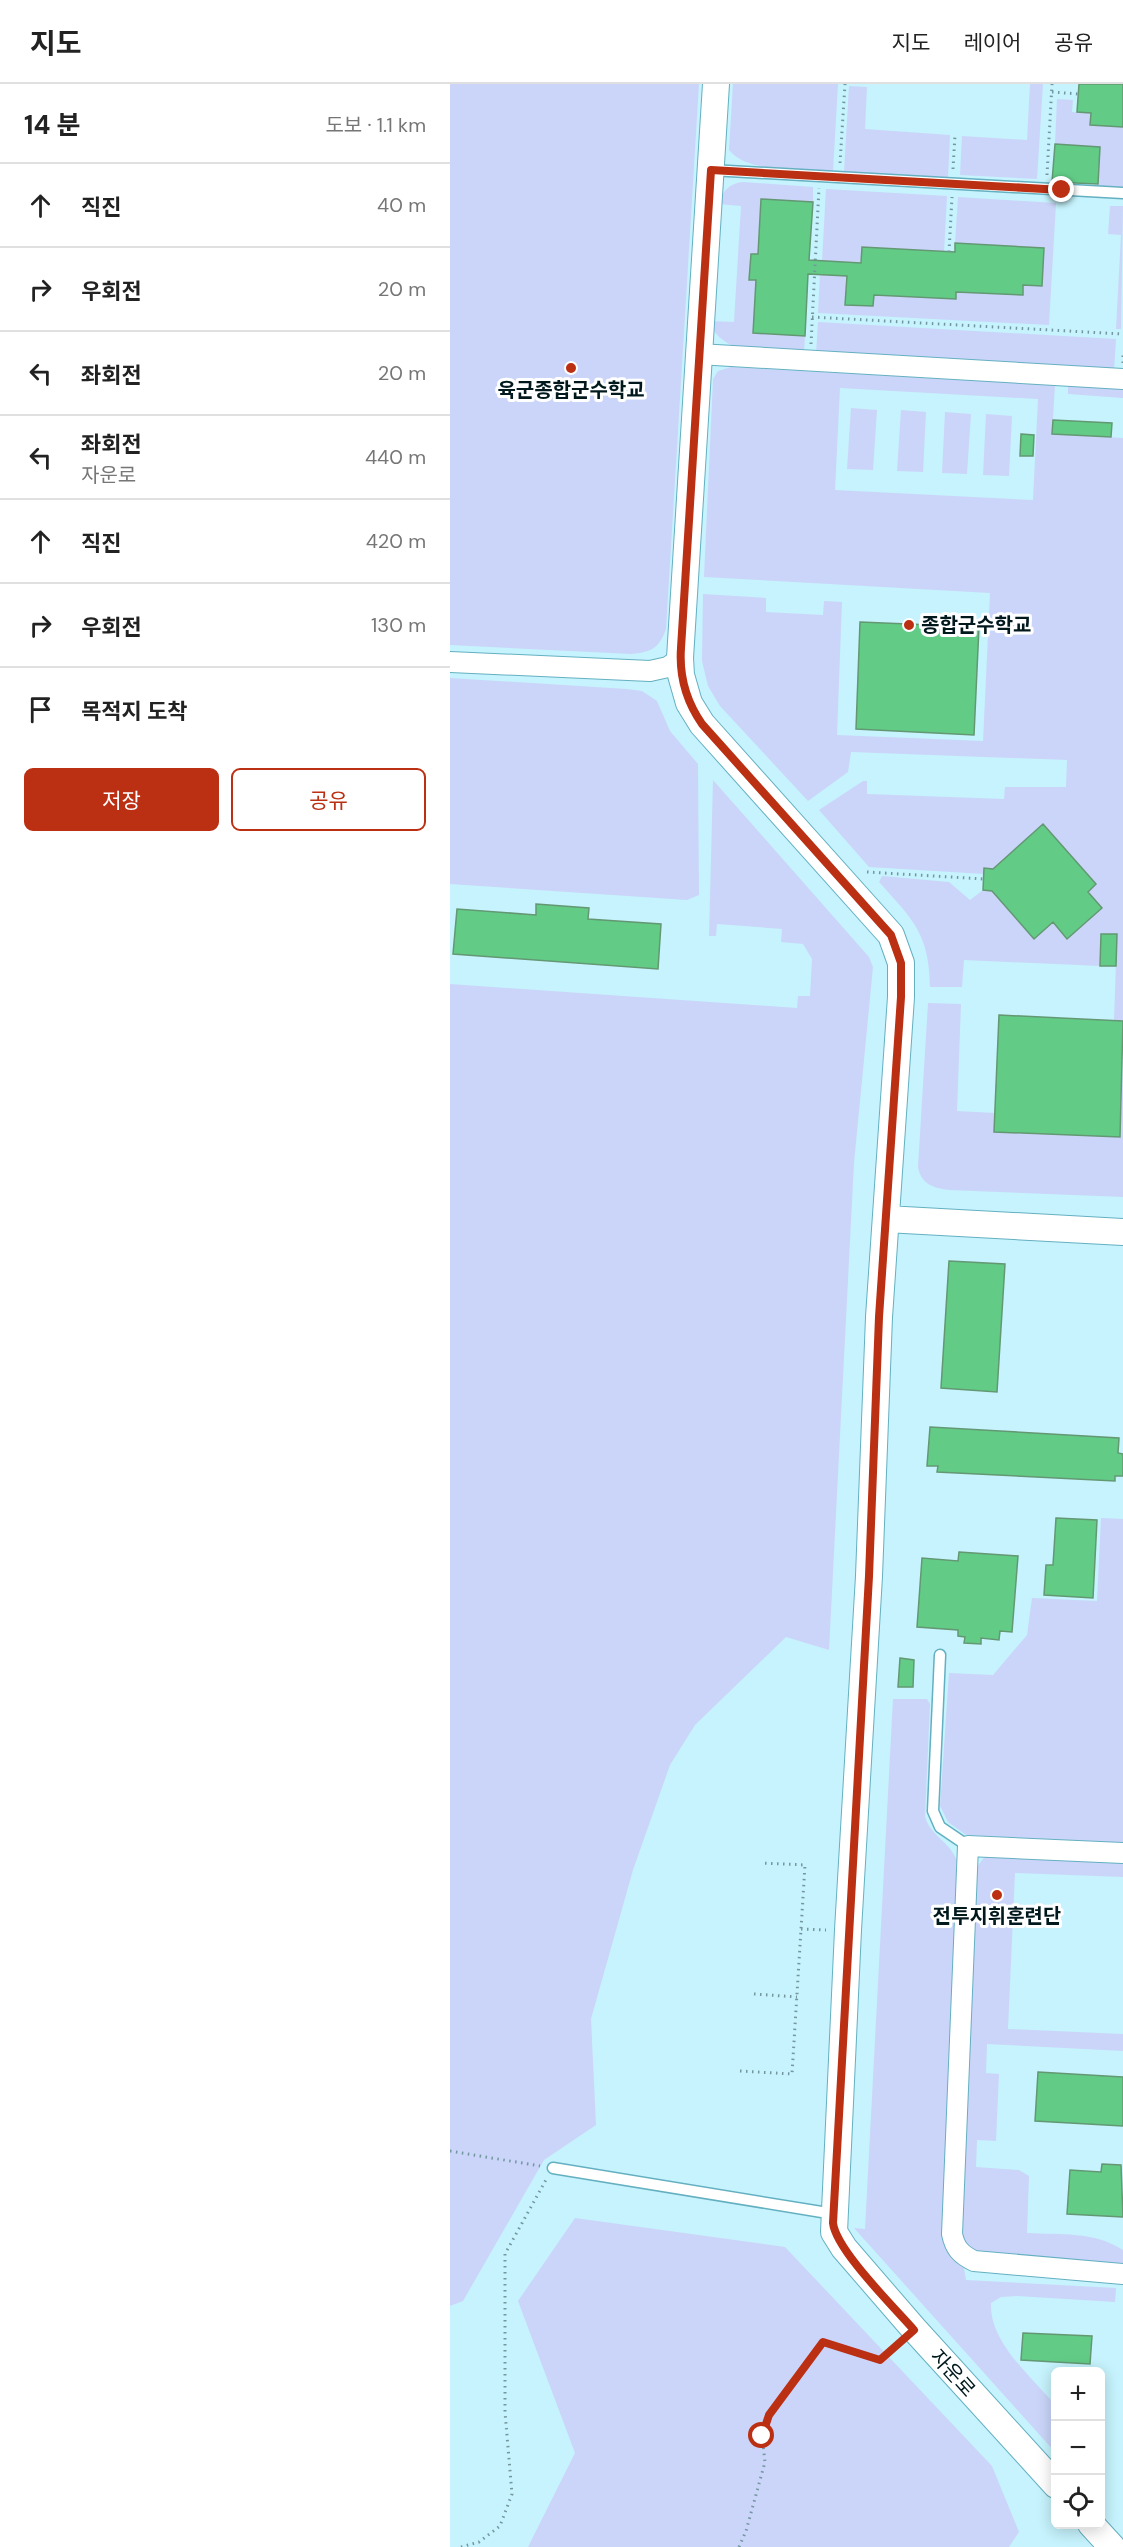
<!DOCTYPE html>
<html lang="ko">
<meta charset="utf-8">
<style>
:root{--surface:#fff;--page:#f6f6f6;--text:#222;--muted:#767676;--line:#e0e0e0;--accent:#bb2f13}
body{margin:0;font-family:"DM Sans","Noto Sans KR",sans-serif;background:var(--page);color:var(--text)}
.controls{position:absolute;right:18px;bottom:18px;display:grid;overflow:hidden;border-radius:9px;box-shadow:0 3px 15px #0003}
.controls button{width:54px;height:54px;display:grid;place-items:center;padding:0;border:0;border-bottom:2px solid var(--line);background:var(--surface);color:var(--text);font:30px sans-serif}
.stop{position:absolute;width:18px;height:18px;margin:-14px;border:4px solid #bb2f13;border-radius:50%;background:#fff}
.stop.end{background:#bb2f13;border-color:#fff;box-shadow:0 2px 6px #0008}
.list{margin:0;padding:0;list-style:none}
h2{display:flex;justify-content:space-between;align-items:center;height:78px;margin:0;padding:0 24px;font-size:26px}
h2 small{font-size:20px;font-weight:400;color:var(--muted)}
.list li{display:grid;grid-template-columns:39px 1fr auto;gap:18px;align-items:center;box-sizing:border-box;height:84px;padding:0 24px;border-top:2px solid var(--line)}
.list b{display:block;font-size:22px;white-space:nowrap}
.list p{margin:0;font-size:20px;white-space:nowrap;color:var(--muted)}
.list em{font-size:20px;font-style:normal;color:var(--muted)}
.actions{display:flex;gap:12px;padding:18px 24px}
.actions a{flex:1;padding:14px 0;border:2px solid var(--accent);border-radius:9px;text-align:center;font-size:21px;color:var(--accent)}
.actions .main{background:var(--accent);color:#fff}
.icon{flex:none;width:33px;height:33px;fill:none;stroke:currentColor;stroke-width:2;stroke-linecap:round;stroke-linejoin:round}
.map{position:relative;flex:none;width:673px;height:2463px;overflow:hidden}
header{display:flex;align-items:center;gap:36px;box-sizing:border-box;height:84px;padding:0 30px;background:var(--surface);border-bottom:2px solid var(--line)}
header strong{font-size:28px}
nav{display:flex;gap:33px;margin-inline-start:auto;font-size:21px}
main{display:flex}
aside{flex:1;background:var(--surface)}
.map>svg:first-child{display:block}
.green{fill:#cbd5f9;fill-rule:evenodd}
.building{fill:#62cc87;stroke:#639873;stroke-width:1.5}
.lines{fill:none;stroke-linecap:round;stroke-linejoin:round}
.service-casing{stroke:#64b0c1;stroke-width:13}
.minor-casing{stroke:#64b0c1;stroke-width:22}
.tertiary-casing{stroke:#64b0c1;stroke-width:28}
.path{stroke:#74979f;stroke-width:3;stroke-dasharray:1.5 4.5;stroke-linecap:butt}
.service{stroke:#fff;stroke-width:10}
.minor{stroke:#fff;stroke-width:20}
.tertiary{stroke:#fff;stroke-width:26}
.route{stroke:#bb2f13;stroke-width:8}
.poi-dot{fill:#bb2f13;stroke:#fff;stroke-width:2}
.labels{text-anchor:middle;dominant-baseline:central;stroke-width:6;stroke-linejoin:round;paint-order:stroke}
.poi-label{font-size:20px;font-weight:bold;fill:#01181d;stroke:#fff}
.street-label{font-size:20px;fill:#01181d;stroke:#fff}
</style>
<header>
<strong>지도</strong>
<nav><a>지도</a><a>레이어</a><a>공유</a></nav>
</header>
<main>
<aside>
<h2>14 분<small>도보 · 1.1 km</small></h2>
<ul class="list">
<li><svg class="icon" aria-label="ahead" viewBox="0 0 24 24"><path d="M12 20V5M6 11l6-6 6 6"/></svg><div><b>직진</b></div><em>40 m</em></li>
<li><svg class="icon" aria-label="right" viewBox="0 0 24 24"><path d="M7 20v-9h11M14 6l5 5-5 5"/></svg><div><b>우회전</b></div><em>20 m</em></li>
<li><svg class="icon" aria-label="left" viewBox="0 0 24 24"><path d="M17 20v-9H6M10 6l-5 5 5 5"/></svg><div><b>좌회전</b></div><em>20 m</em></li>
<li><svg class="icon" aria-label="left" viewBox="0 0 24 24"><path d="M17 20v-9H6M10 6l-5 5 5 5"/></svg><div><b>좌회전</b><p>자운로</p></div><em>440 m</em></li>
<li><svg class="icon" aria-label="ahead" viewBox="0 0 24 24"><path d="M12 20V5M6 11l6-6 6 6"/></svg><div><b>직진</b></div><em>420 m</em></li>
<li><svg class="icon" aria-label="right" viewBox="0 0 24 24"><path d="M7 20v-9h11M14 6l5 5-5 5"/></svg><div><b>우회전</b></div><em>130 m</em></li>
<li><svg class="icon" aria-label="arrive" viewBox="0 0 24 24"><path d="M6 21V4h12l-3 4 3 4H6"/></svg><div><b>목적지 도착</b></div></li>
</ul>
<div class="actions"><a class="main">저장</a><a>공유</a></div>
</aside>
<div class="map">
<svg width="673" height="2463" viewBox="0 0 673 2463">
<rect width="100%" height="100%" fill="#c6f3fd"/>
<path class="green" d="M 0,0 L 249,0 L 216,545 C 209,565 201,568 181,570 L 0,561 Z
M 283,0 L 388,0 L 383,87 C 354,85 298,90 279,66 Z
M 580,0 L 593,0 L 587,95 L 510,91 L 512,52 L 577,56 Z
M 399,2 L 417,3 L 415,45 L 500,51 L 498,94 L 394,88 Z
M 607,15 L 623,16 L 622,28 L 641,29 L 673,43 L 673,104 L 647,103 L 650,63 L 605,60 Z
M 293,98 L 363,103 L 363,118 L 311,115 L 303,249 L 355,252 L 354,269 C 321,267 276,274 260,240 L 260,237 L 284,238 L 291,122 L 268,120 C 272,108 279,99 293,98 Z
M 376,105 L 497,112 L 494,168 L 412,163 L 411,179 L 372,177 Z
M 508,113 L 606,119 L 599,241 L 368,229 L 370,190 L 410,192 L 506,214 L 506,208 L 572,211 L 573,201 L 592,202 L 594,164 L 505,159 Z
M 660,122 L 673,122 L 671,245 L 666,245 L 671,151 L 658,150 Z
M 368,238 L 666,255 L 664,287 L 366,270 Z
M 281,283 L 605,301 L 602,350 L 673,354 L 673,937 L 664,936 L 667,851 L 651,850 L 650,882 L 514,876 L 512,903 L 480,903 C 479,849 463,836 429,798 L 432,792 L 499,798 L 520,816 L 533,806 L 542,807 L 584,855 L 646,799 L 593,741 L 543,785 L 534,784 L 534,790 L 419,783 L 369,726 L 413,697 L 417,697 L 417,710 L 554,715 L 555,703 L 616,703 L 617,676 L 401,668 L 398,688 L 358,717 L 270,622 L 258,602 L 252,577 L 253,510 L 316,514 L 316,528 L 373,531 L 374,517 L 392,518 L 387,651 L 533,657 L 540,509 L 254,493 L 263,295 L 268,287 ZM 390,304 L 588,315 L 583,416 L 385,406 Z
M 618,302 L 673,305 L 673,314 L 618,310 Z
M 401,324 L 427,326 L 423,386 L 397,385 Z
M 451,326 L 476,328 L 473,388 L 447,387 Z
M 495,328 L 521,330 L 517,390 L 492,389 Z
M 536,330 L 562,332 L 559,392 L 533,391 Z
M 0,594 L 177,605 L 192,607 L 207,617 L 220,647 L 248,680 L 249,811 L 237,816 L 0,800 Z
M 263,696 L 419,873 L 423,883 L 404,1079 L 379,1566 L 336,1553 L 245,1641 L 220,1681 L 183,1786 L 141,1935 L 146,2041 L 94,2076 L 13,2217 L 0,2222 L 0,900 L 347,924 L 348,912 L 360,912 L 362,875 L 353,860 L 331,858 L 332,845 L 267,840 L 266,852 L 259,852 Z
M 478,919 L 511,920 L 507,1027 L 545,1029 L 670,1053 L 673,986 L 673,1113 L 499,1106 C 483,1104 471,1100 468,1083 Z
M 651,1434 L 673,1435 L 673,1759 L 516,1751 L 498,1738 L 490,1722 L 499,1589 L 543,1591 L 577,1551 L 582,1514 L 647,1517 Z
M 443,1615 L 477,1615 L 480,1620 L 475,1733 C 482,1755 504,1758 509,1784 L 495,2149 L 513,2179 L 516,2196 L 666,2204 L 665,2218 L 567,2212 L 551,2213 L 541,2219 C 539,2258 582,2293 605,2321 L 605,2368 L 404,2144 L 415,2145 Z
M 536,1771 L 673,1775 L 673,1793 L 565,1789 L 558,1945 L 673,1950 L 673,1967 L 537,1960 L 536,1989 L 549,1990 L 546,2057 L 527,2056 L 526,2083 L 569,2086 L 579,2092 L 577,2149 C 610,2151 644,2147 673,2166 L 673,2186 L 542,2177 L 509,2161 L 526,1784 Z
M 125,2134 L 335,2163 L 542,2382 L 569,2448 L 559,2463 L 78,2463 L 125,2369 L 68,2217 Z"/>
<path class="building" d="M 629,0 L 673,0 L 673,43 L 640,41 L 641,29 L 627,28 Z
M 605,60 L 650,63 L 648,100 L 602,98 Z
M 311,115 L 363,118 L 359,176 L 411,179 L 412,163 L 505,168 L 505,159 L 594,164 L 592,202 L 573,201 L 573,211 L 506,208 L 506,215 L 424,211 L 423,222 L 395,221 L 397,192 L 358,190 L 355,252 L 303,249 L 306,196 L 299,196 L 301,170 L 308,170 Z
M 603,336 L 662,339 L 661,353 L 602,350 Z
M 571,350 L 584,351 L 583,372 L 570,372 Z
M 410,538 L 529,543 L 524,651 L 406,645 Z
M 593,740 L 646,800 L 638,808 L 652,824 L 617,855 L 603,838 L 584,855 L 542,807 L 533,806 L 534,784 L 543,785 Z
M 86,820 L 139,824 L 138,835 L 211,840 L 208,885 L 3,870 L 7,825 L 86,831 Z
M 651,850 L 667,850 L 666,882 L 650,882 Z
M 549,931 L 673,937 L 670,1053 L 544,1048 Z
M 499,1177 L 555,1180 L 547,1308 L 491,1304 Z
M 480,1343 L 669,1354 L 668,1369 L 673,1370 L 673,1392 L 665,1392 L 665,1397 L 487,1388 L 488,1382 L 477,1382 Z
M 606,1434 L 647,1436 L 643,1514 L 594,1511 L 596,1481 L 603,1481 Z
M 509,1468 L 568,1472 L 562,1548 L 550,1547 L 549,1556 L 531,1554 L 531,1560 L 514,1559 L 515,1553 L 508,1552 L 508,1546 L 467,1543 L 472,1474 L 508,1477 Z
M 450,1574 L 464,1576 L 463,1603 L 448,1603 Z
M 588,1988 L 673,1993 L 673,2042 L 585,2037 Z
M 652,2080 L 671,2081 L 673,2133 L 617,2130 L 620,2086 L 651,2088 Z
M 573,2249 L 642,2252 L 640,2280 L 571,2276 Z"/>
<g class="lines">
<g class="service-casing">
<path id="service" d="M 261,86 L 673,109
M 490,1571 L 483,1727 L 490,1743 L 518,1762
M 103,2084 L 384,2130"/>
</g>
<g class="minor-casing">
<path id="minor" d="M 248,270 L 673,295
M 0,578 L 200,587 L 218,583 L 230,574
M 673,1769 L 518,1762 L 502,2150 C 505,2164 510,2170 524,2177 L 673,2190"/>
</g>
<g class="tertiary-casing">
<path id="tertiary" d="M 266,0 L 230,574 L 231,591 L 239,619 L 252,640 L 441,851 L 451,879 L 451,913 L 429,1233 L 419,1492 L 398,1846 L 384,2148 L 394,2164 L 464,2245 L 606,2401
M 436,1135 L 673,1148
M 641,2440 L 662,2463"/>
</g>
<path class="path" d="M 602,8 L 629,10
M 390,79 L 395,0
M 503,85 L 505,51
M 597,91 L 602,0
M 499,168 L 502,113
M 362,233 L 673,250
M 361,260 L 369,104
M 673,279 L 673,271
M 417,788 L 534,795
M 351,1845 L 376,1846
M 304,1910 L 347,1913
M 290,1987 L 342,1990 L 355,1781 L 311,1779
M 0,2067 L 90,2082
M 11,2463 L 29,2458 L 50,2442 L 62,2410 L 55,2328 L 55,2170 L 97,2094
M 289,2463 L 296,2447 L 315,2378 L 312,2352 L 319,2331 L 373,2258 L 430,2276 L 449,2259"/>
<use href="#service" class="service"/>
<use href="#minor" class="minor"/>
<use href="#tertiary" class="tertiary"/>
</g>
<g class="lines">
<path class="route" d="M 312,2352 L 319,2331 L 373,2258 L 430,2276 L 464,2246 C 444,2223 386,2166 383,2139 L 419,1492 L 429,1233 L 451,913 L 451,879 L 441,851 L 252,640 C 236,617 229,592 231,564 L 261,86 L 612,106"/>
</g>
<g class="poi-dot">
<circle cx="121" cy="284" r="6"/>
<circle cx="459" cy="541" r="6"/>
<circle cx="547" cy="1811" r="6"/>
</g>
<g class="labels">
<g class="poi-label">
<text x="121" y="306">육군종합군수학교</text>
<text x="471" y="541" text-anchor="start">종합군수학교</text>
<text x="547" y="1832">전투지휘훈련단</text>
</g>
<g class="street-label">
<text transform="translate(503 2289) rotate(48)">자운로</text>
</g>
</g>
</svg>
<div class="controls">
<button>+</button>
<button>−</button>
<button><svg class="icon" aria-label="locate" viewBox="0 0 24 24"><circle cx="12" cy="12" r="6"/><path d="M12 2v4M12 18v4M2 12h4M18 12h4"/></svg></button>
</div>
<div class="stop" style="left:312px;top:2352px"></div>
<div class="stop end" style="left:612px;top:106px"></div>
</div>
</main>
